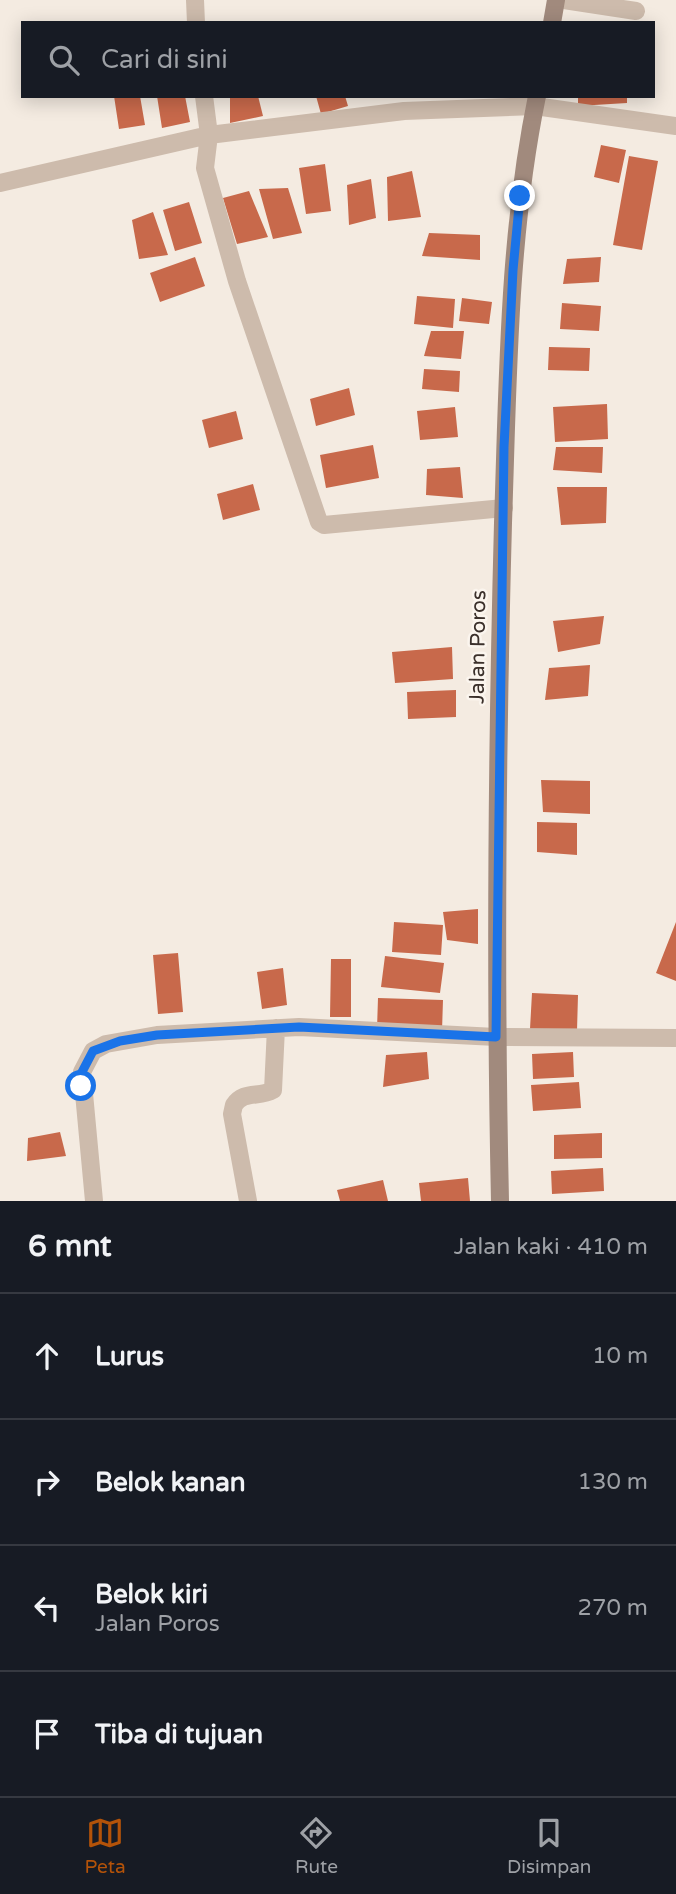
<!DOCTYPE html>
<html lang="id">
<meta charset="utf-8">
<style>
:root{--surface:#171b24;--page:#242831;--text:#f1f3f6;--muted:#9ea1a6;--line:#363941;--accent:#b45309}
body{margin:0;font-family:"Varela Round",sans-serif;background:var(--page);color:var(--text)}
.stop{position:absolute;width:21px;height:21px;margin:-16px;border:5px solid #1a73e8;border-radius:50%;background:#fff}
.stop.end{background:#1a73e8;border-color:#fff;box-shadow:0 2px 7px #0008}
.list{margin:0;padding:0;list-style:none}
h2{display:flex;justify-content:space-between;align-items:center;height:91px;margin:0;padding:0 28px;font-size:30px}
h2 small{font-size:23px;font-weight:400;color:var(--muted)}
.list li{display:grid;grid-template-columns:46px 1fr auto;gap:21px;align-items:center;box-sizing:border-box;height:126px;padding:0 28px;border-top:2px solid var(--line)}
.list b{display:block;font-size:26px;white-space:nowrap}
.list p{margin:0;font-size:23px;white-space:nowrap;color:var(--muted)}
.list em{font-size:23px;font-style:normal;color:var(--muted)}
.icon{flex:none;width:38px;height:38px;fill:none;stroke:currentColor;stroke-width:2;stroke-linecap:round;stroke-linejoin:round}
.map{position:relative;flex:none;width:676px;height:1201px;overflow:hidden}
.search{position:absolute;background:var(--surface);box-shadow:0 4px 18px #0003;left:21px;right:21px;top:21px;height:77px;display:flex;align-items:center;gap:18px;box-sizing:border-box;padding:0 24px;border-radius:0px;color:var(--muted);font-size:26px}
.sheet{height:595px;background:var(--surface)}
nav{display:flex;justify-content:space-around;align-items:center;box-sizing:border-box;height:98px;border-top:2px solid var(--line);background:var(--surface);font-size:19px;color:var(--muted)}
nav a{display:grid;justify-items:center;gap:4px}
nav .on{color:var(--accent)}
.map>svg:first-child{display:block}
.building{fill:#c8694b}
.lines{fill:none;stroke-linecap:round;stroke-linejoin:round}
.street{stroke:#cdbbac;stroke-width:18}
.secondary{stroke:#a18a7d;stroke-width:18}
.route{stroke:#1a73e8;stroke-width:9}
.labels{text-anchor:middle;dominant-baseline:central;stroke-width:5;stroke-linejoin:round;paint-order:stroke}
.street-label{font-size:21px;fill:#3b302b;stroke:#fbf5ee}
</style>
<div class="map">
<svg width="676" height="1201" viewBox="0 0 676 1201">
<rect width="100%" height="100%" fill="#f4ebe1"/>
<path class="building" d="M 114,96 L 140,96 L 145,125 L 119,129 Z
M 157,96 L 185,96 L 190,122 L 162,128 Z
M 230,96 L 258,96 L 263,116 L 230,123 Z
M 316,96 L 345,96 L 348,106 L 321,114 Z
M 578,96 L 627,96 L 627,103 L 578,106 Z
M 601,145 L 626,150 L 619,183 L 594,177 Z
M 629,156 L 658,161 L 642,250 L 613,245 Z
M 325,164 L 331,211 L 306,214 L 299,168 Z
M 412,171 L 421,217 L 388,221 L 387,177 Z
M 371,179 L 376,218 L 349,225 L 347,185 Z
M 288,188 L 302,233 L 273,239 L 259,189 Z
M 249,191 L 268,237 L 237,244 L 223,198 Z
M 189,202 L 202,243 L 175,251 L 163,210 Z
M 153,212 L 168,255 L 139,259 L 132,220 Z
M 429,233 L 480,235 L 480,260 L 422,256 Z
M 195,257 L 205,286 L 160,302 L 150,273 Z
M 601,257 L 599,282 L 563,284 L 567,259 Z
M 417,296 L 455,299 L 453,328 L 414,324 Z
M 462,298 L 492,302 L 489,324 L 459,321 Z
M 562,303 L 601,306 L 599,331 L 560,329 Z
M 431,331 L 464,331 L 461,359 L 424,356 Z
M 549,347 L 590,348 L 589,371 L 548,370 Z
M 424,369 L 460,371 L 459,392 L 422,389 Z
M 349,388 L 355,415 L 316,426 L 310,399 Z
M 607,404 L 608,439 L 555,442 L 553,407 Z
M 455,407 L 458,437 L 420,440 L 417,411 Z
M 236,411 L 243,439 L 209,448 L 202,420 Z
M 373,445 L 379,478 L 326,488 L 320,455 Z
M 556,447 L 603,447 L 602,473 L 553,470 Z
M 460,467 L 463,498 L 426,495 L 427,469 Z
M 253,484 L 260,510 L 223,520 L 217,494 Z
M 557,487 L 607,487 L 606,523 L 561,525 Z
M 604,616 L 600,644 L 558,652 L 553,621 Z
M 452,647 L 453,679 L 395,683 L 392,652 Z
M 590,665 L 588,696 L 545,700 L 549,668 Z
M 456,690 L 456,717 L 408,719 L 407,692 Z
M 541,780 L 590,781 L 590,814 L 543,812 Z
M 537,822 L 577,823 L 577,855 L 537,852 Z
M 478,909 L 478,944 L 447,940 L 443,912 Z
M 394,922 L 443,925 L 441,955 L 392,952 Z
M 676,922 L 676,981 L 656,973 Z
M 178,953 L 183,1012 L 158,1014 L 153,955 Z
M 385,956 L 444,963 L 440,993 L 381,987 Z
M 331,959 L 351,959 L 351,1017 L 330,1017 Z
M 283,968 L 287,1005 L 262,1009 L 257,972 Z
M 532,993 L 578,995 L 577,1031 L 530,1029 Z
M 378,998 L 443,1000 L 442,1031 L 377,1029 Z
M 427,1052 L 429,1079 L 383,1087 L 386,1055 Z
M 573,1052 L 574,1077 L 533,1079 L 532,1054 Z
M 579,1082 L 581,1108 L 533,1111 L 531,1085 Z
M 60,1132 L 66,1156 L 27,1161 L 28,1138 Z
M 602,1133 L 602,1158 L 554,1159 L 554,1135 Z
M 603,1168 L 604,1191 L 552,1194 L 551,1171 Z
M 468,1178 L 470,1201 L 421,1201 L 419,1183 Z
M 383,1180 L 388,1201 L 340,1201 L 337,1190 Z"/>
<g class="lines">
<path class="street" d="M 195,0 L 196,23
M 564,0 L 636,11
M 204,96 L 209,135 L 205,168 L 237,281 L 319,522 L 324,525 L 504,508
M 0,183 L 209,135 L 404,111 L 535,106 L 676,126
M 94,1201 L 82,1072 L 93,1051 L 106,1044 L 157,1035 L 299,1027 L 496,1037 L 676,1038
M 248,1201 L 232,1114 L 234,1105 C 244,1090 259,1098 273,1090 L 276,1028"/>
<path class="secondary" d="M 552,23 L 556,0
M 500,1201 C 495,975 497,748 503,523 C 508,380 508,237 537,96"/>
</g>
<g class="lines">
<path class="route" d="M 81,1086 L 82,1072 L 93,1051 L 120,1041 L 157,1035 L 299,1027 L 496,1037 L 504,447 L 513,270 L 520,196"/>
</g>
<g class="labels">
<g class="street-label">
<text transform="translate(478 647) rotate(-89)">Jalan Poros</text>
</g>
</g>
</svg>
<div class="stop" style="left:81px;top:1086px"></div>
<div class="stop end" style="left:520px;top:196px"></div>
<div class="search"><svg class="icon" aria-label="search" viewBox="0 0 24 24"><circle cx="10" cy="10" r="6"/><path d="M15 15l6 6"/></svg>Cari di sini</div>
</div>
<section class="sheet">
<h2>6 mnt<small>Jalan kaki · 410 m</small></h2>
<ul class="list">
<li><svg class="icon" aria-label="ahead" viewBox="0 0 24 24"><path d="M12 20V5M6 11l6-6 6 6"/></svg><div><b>Lurus</b></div><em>10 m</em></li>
<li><svg class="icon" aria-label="right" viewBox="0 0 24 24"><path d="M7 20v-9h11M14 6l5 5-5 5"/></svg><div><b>Belok kanan</b></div><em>130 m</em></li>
<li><svg class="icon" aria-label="left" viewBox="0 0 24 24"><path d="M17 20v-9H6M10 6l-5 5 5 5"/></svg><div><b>Belok kiri</b><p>Jalan Poros</p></div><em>270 m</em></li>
<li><svg class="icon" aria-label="arrive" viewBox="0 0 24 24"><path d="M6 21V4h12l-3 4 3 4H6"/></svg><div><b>Tiba di tujuan</b></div></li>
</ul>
</section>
<nav>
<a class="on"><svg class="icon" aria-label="map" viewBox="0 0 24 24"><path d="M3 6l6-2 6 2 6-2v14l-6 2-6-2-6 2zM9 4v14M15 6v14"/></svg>Peta</a>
<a><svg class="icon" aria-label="directions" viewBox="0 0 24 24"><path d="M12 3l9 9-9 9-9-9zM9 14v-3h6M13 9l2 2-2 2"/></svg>Rute</a>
<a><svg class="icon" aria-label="saved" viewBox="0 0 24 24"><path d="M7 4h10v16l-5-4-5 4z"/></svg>Disimpan</a>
</nav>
